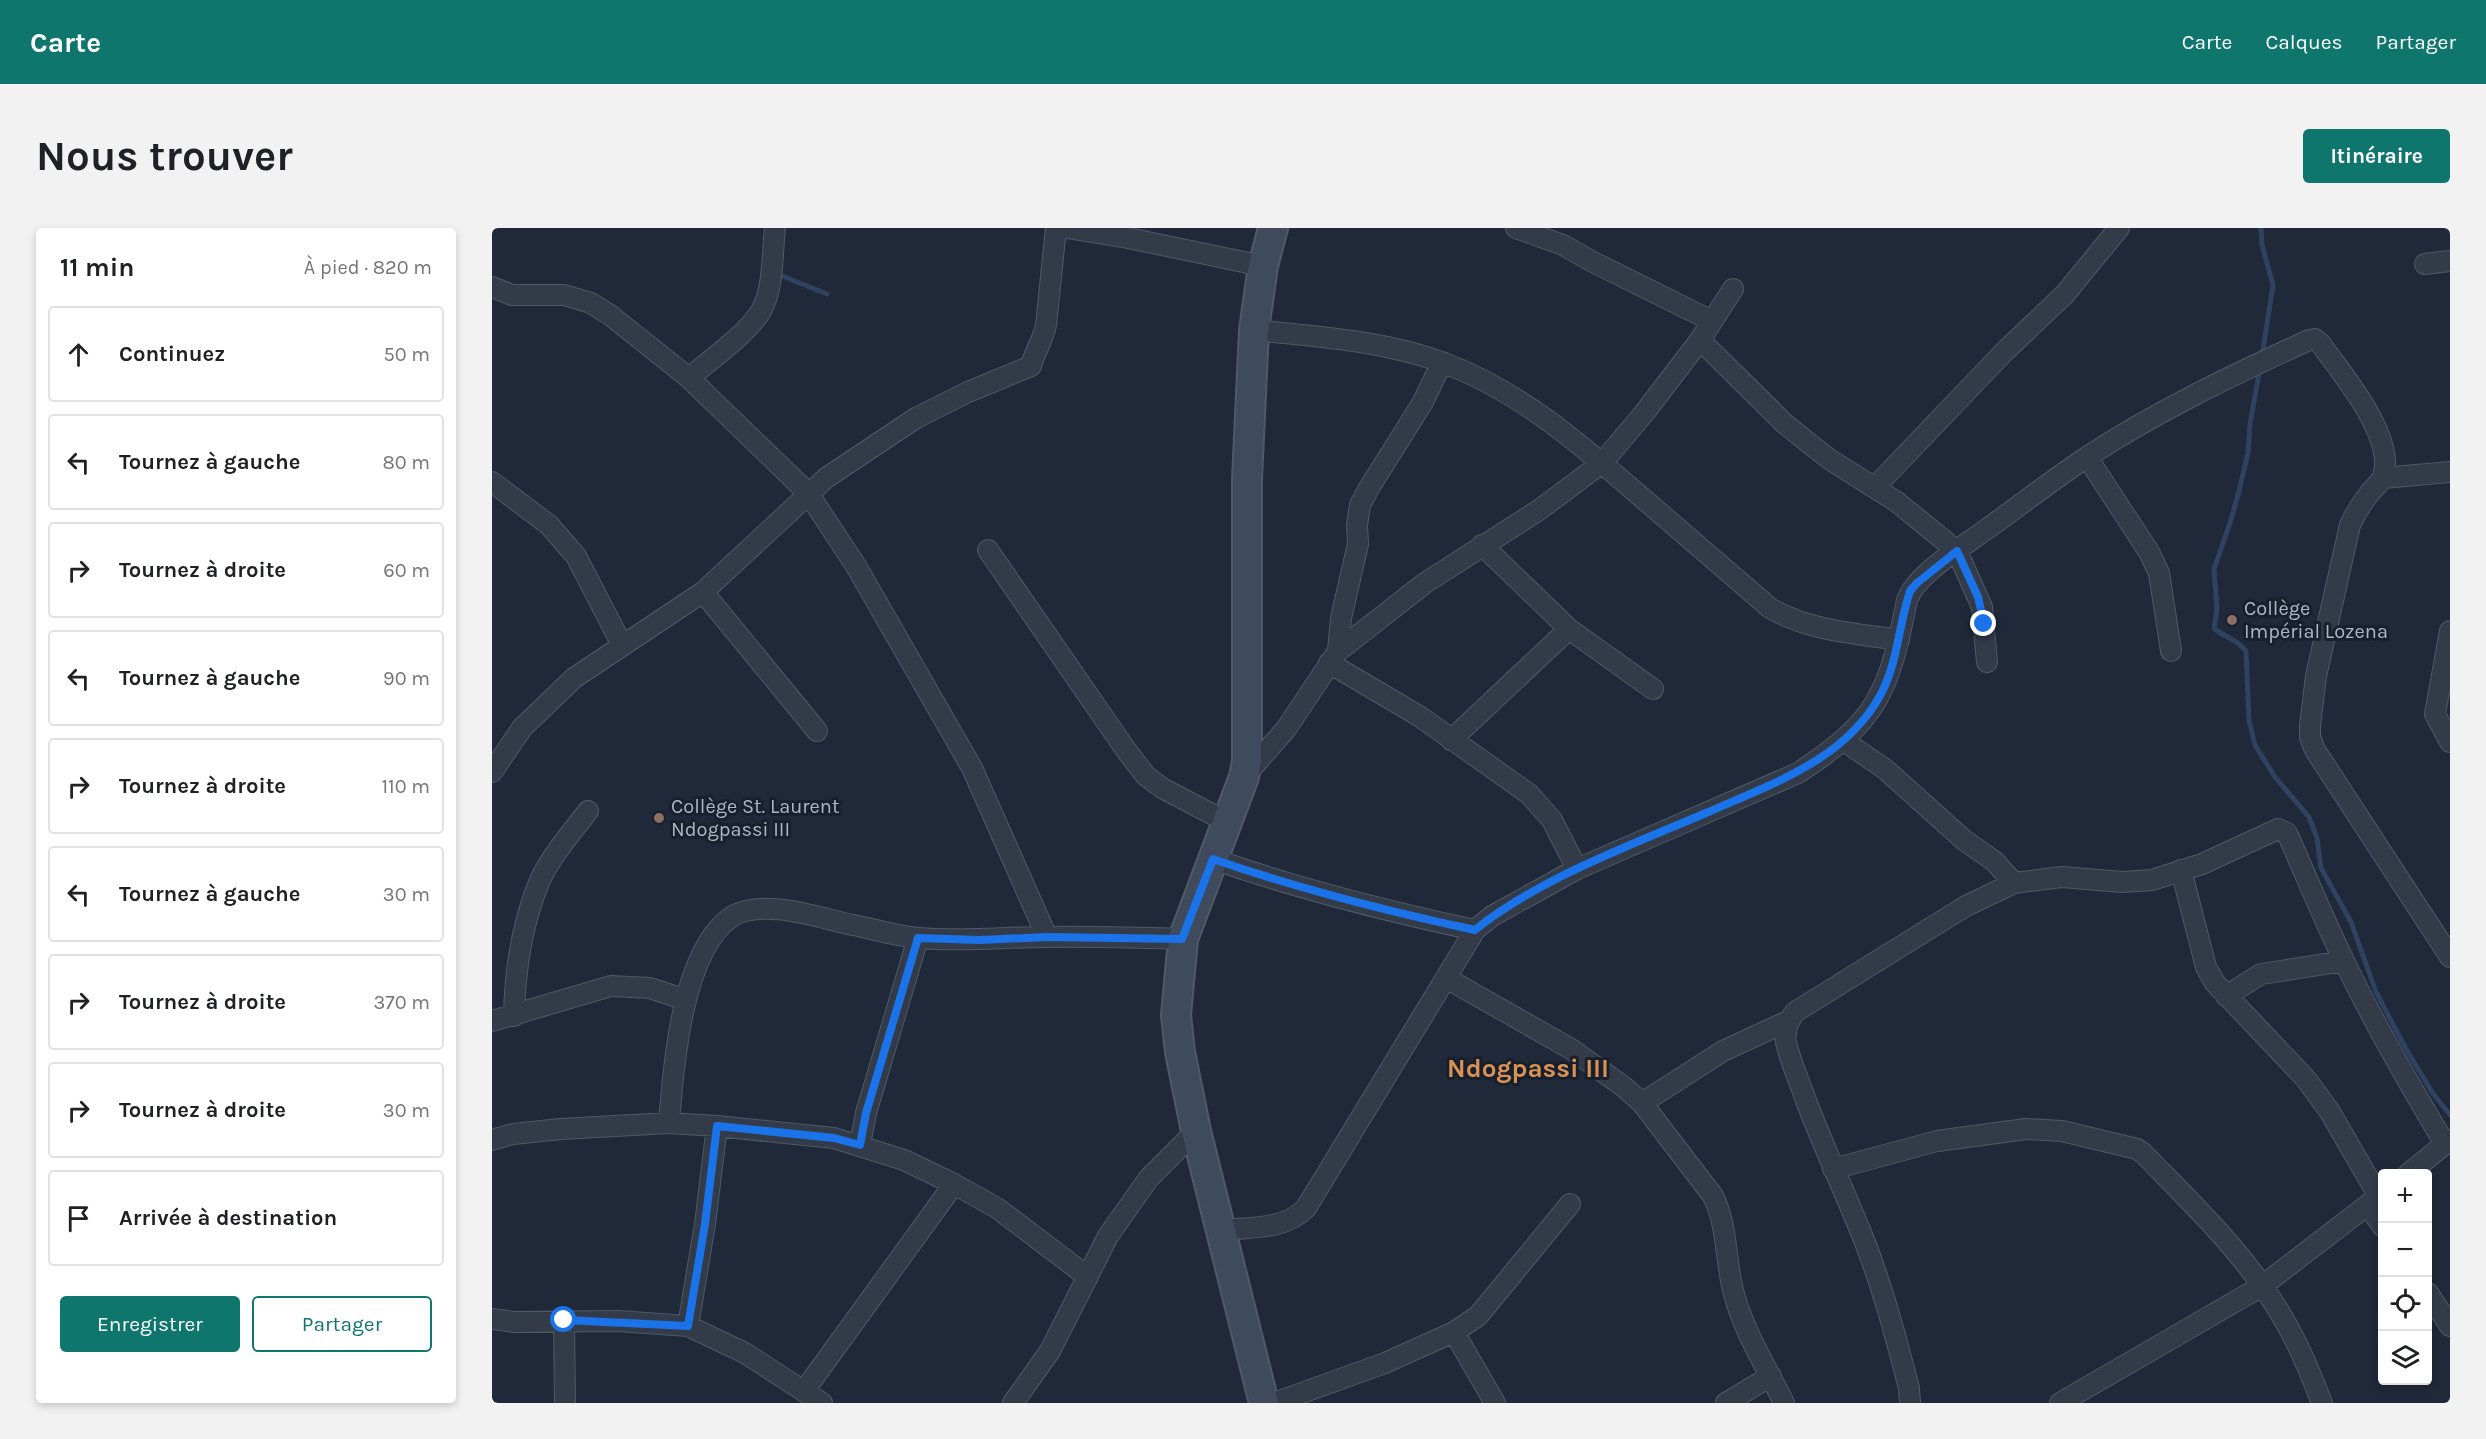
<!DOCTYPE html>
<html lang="fr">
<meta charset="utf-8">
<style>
:root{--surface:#fff;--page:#f2f2f2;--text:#202124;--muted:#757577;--line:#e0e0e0;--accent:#0f766e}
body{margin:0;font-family:Karla,sans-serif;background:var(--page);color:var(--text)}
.controls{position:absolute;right:18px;bottom:18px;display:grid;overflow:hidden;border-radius:6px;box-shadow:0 3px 9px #0003}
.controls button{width:54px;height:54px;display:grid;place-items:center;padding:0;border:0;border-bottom:2px solid var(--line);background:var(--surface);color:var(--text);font:30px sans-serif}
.stop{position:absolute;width:18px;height:18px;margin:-14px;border:4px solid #1a73e8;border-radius:50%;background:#fff}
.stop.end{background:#1a73e8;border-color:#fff;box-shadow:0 2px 6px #0008}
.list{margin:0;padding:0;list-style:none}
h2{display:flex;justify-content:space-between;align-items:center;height:78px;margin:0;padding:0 24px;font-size:26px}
h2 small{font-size:20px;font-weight:400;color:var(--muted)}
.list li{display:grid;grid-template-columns:39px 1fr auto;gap:18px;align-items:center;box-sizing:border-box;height:96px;margin:0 12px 12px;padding:0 12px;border:2px solid var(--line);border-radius:6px}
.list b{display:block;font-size:22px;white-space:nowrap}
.list em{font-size:20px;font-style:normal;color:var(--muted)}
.actions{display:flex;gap:12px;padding:18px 24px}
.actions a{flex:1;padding:14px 0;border:2px solid var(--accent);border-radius:6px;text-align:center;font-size:21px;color:var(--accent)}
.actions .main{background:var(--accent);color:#fff}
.icon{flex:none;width:33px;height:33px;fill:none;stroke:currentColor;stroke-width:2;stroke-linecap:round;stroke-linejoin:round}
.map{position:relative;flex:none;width:1958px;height:1175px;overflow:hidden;border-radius:6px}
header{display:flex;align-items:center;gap:36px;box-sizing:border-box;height:84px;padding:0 30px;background:var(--accent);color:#fff}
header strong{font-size:28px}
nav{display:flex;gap:33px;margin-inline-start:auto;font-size:21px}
.intro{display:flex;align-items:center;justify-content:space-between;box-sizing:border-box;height:144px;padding:0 36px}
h1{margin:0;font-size:42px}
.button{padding:15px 27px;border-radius:6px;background:var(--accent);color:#fff;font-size:21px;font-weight:700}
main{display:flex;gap:36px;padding:0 36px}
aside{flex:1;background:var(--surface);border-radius:6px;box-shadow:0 3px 9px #0003}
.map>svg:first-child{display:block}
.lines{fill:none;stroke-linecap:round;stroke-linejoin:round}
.stream{stroke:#2f4260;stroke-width:5}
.street-casing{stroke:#505967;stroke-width:22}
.secondary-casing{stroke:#505967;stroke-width:32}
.street{stroke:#333b49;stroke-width:20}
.secondary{stroke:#404a5d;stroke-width:28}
.route{stroke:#1a73e8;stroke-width:8}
.education-dot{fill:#8d6e63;stroke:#18202e;stroke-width:2}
.labels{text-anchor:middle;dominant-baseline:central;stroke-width:6;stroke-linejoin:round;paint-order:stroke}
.poi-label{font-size:20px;fill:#adb6c6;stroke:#18202e;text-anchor:start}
.district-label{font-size:26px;font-weight:bold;fill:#da9254;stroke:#18202e}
</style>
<header>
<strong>Carte</strong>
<nav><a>Carte</a><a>Calques</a><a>Partager</a></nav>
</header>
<div class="intro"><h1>Nous trouver</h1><a class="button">Itinéraire</a></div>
<main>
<aside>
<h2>11 min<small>À pied · 820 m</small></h2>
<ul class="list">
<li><svg class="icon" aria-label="ahead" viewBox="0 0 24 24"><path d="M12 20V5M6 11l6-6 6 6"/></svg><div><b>Continuez</b></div><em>50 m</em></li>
<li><svg class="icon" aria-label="left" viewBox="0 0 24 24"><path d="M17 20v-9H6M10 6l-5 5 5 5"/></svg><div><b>Tournez à gauche</b></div><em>80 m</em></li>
<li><svg class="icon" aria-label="right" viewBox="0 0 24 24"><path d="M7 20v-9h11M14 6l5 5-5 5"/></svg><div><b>Tournez à droite</b></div><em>60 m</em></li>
<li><svg class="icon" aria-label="left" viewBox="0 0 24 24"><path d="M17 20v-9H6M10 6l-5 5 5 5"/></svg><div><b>Tournez à gauche</b></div><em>90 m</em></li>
<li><svg class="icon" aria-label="right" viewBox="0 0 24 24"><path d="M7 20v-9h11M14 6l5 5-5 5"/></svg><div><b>Tournez à droite</b></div><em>110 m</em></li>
<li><svg class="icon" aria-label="left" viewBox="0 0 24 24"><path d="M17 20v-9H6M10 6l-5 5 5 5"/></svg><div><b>Tournez à gauche</b></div><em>30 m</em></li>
<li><svg class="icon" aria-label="right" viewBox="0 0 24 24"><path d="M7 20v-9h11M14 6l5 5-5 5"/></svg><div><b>Tournez à droite</b></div><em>370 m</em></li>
<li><svg class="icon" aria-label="right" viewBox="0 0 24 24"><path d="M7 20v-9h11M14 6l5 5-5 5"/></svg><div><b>Tournez à droite</b></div><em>30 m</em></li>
<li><svg class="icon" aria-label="arrive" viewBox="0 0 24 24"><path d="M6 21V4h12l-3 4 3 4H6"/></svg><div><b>Arrivée à destination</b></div></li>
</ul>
<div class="actions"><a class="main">Enregistrer</a><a>Partager</a></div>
</aside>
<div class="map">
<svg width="1958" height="1175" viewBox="0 0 1958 1175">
<rect width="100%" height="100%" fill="#1f2939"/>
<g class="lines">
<path class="stream" d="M 1769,0 L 1770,17 L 1781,57 L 1770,128
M 283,45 L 335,66
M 1768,140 L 1758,196 L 1756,225 L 1747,263 L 1739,292 L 1722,341 L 1725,381 L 1722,401 L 1746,415 L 1754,423 L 1757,493 L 1763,517 L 1783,549 L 1817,589 L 1825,610 L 1829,640 L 1859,694 L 1884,764 L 1914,821 L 1940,864 L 1958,887"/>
<g class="street-casing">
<path id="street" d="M 575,0 L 636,10 L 771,38
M 1024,0 L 1071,17 L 1101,34 L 1220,93
M 1933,36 L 1958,33
M 0,59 L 20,67 L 72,67 L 99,75 L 118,87 L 197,150 L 316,265 L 364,338 L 480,540 L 555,709
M 762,102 C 825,109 889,112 949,134 C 1025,161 1087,215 1147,267 C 1191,305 1234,342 1278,380 C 1318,403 1362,405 1407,412
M 1208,112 L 1293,196 L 1337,231 L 1405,274 L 1465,323 L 1490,379 L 1495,434
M 197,150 C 218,132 256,105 269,83 C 282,60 280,25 283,0
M 1595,229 L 1657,324 L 1667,345 L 1679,423
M 1891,250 L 1958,244
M 0,254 L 57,297 L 84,328 L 130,417
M 1383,259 L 1512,124 L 1573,66 L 1627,0
M 990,317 L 1077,401 L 1161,461
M 496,322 L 634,522 L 654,548 L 670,560 L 735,594
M 211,364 L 325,503
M 1958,403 L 1943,486 L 1958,514
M 846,423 L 933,355 L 1047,282 L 1110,235 L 1153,184 L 1208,112 L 1241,61
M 837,435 L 927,488 L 1037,566 L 1060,592 L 1085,641
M 959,512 L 1077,401
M 1352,513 L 1393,541 L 1472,612 L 1502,633 L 1522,655
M 0,544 L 30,500 L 82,450 L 211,364 L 334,250 L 424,190 L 476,164 L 539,138 C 543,123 551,112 554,97 L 564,0
M 752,549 L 794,501 L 846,423 L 849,390 L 866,316 L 865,297 L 868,277 L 877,260 L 931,174 L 950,134
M 721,631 C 807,661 894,683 983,702
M 1689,642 L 1714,739 L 1723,755 L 1814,851 L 1838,884 L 1887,969
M 954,750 L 1079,821 L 1132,859 L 1150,875 L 1221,968 C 1236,998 1233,1034 1242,1066 C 1252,1104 1275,1140 1292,1175
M 1734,768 L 1769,746 L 1852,733
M 22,788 C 23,741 30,695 48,652 C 60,627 79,605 96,583
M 0,793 L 119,758 L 158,760 L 194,772
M 1150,875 L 1231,823 L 1296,793
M 177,895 C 181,840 190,720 241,688 C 272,670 327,690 361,697 C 382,701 405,708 427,710 C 470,714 512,709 554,709 C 600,708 645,710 691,711
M 0,912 L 21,906 L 69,901 L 177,895 L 225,898 L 342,910 L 412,932 L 462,956 L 505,980 L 596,1049
M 368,917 L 374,885 L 426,710
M 1341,941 L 1445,913 L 1534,901 L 1570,903 L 1645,921 L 1651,925 C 1701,977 1757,1029 1792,1092 C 1808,1119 1819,1147 1830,1175
M 1916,946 L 1958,912
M 1876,977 L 1890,998
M 730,1002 C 759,999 793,1002 814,980 L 983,702 L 1000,688 L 1085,641 L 1306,545 C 1386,493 1397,464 1415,372 C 1424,346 1469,320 1492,303 C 1526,279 1560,252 1595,229 C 1665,183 1741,147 1817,112 L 1823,111 L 1828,115 C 1850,146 1904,209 1891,248 C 1889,255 1881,260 1877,266 C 1869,276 1863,286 1858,297 L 1824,448 L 1818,498 L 1818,509 L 1823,522 L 1958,729
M 1936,1065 L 1958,1098
M 0,1091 L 22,1094 L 126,1093 L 196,1098 L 253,1125 L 330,1175
M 72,1092 L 73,1175
M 196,1098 L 213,996 L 225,898
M 962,1104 L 1003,1175
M 312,1163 L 462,956
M 521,1175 L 558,1123 L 616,1008 L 657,950 L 704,903
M 782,1175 L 893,1135 L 962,1104 L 986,1088 L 1078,976
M 1234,1175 L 1279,1148
M 1418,1175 L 1417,1160 C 1403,1106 1389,1053 1368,1002 C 1350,958 1330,915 1313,870 C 1307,852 1298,833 1294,814 C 1292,802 1296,793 1303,784 L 1474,678 L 1522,655 L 1570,649 L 1630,654 L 1660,652 L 1710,636 L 1786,601 L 1795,605 C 1814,648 1832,692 1853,735 C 1883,797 1917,856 1953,916
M 1568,1175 L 1770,1058 L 1890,966"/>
</g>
<g class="secondary-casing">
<path id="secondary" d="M 772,1175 L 704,903 L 688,824 L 684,787 L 691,711 L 752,549 L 755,533 L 755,251 L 762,102 L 771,38 L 781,0"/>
</g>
<use href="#street" class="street"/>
<use href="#secondary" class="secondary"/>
</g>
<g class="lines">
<path class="route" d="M 72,1092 L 196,1098 L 213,996 L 225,898 L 342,910 L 368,917 L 374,885 L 426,710 L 488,712 L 555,709 L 690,711 L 721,631 C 807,661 894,683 983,702 C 1046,651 1139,617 1214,585 C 1279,556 1355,532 1390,464 C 1406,432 1407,396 1418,363 L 1425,355 L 1465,323 L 1486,369 L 1492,396"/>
</g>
<g class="education-dot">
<circle cx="1740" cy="392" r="6"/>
<circle cx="167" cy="590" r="6"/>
</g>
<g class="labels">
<g class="poi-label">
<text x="1752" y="380">Collège<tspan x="1752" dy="23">Impérial Lozena</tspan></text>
<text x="179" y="578">Collège St. Laurent<tspan x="179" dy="23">Ndogpassi III</tspan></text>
</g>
<g class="district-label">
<text x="1036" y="840">Ndogpassi III</text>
</g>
</g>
</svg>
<div class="controls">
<button>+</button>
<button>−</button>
<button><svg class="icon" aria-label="locate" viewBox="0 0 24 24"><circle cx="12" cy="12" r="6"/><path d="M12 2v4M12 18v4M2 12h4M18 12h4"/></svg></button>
<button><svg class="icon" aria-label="layers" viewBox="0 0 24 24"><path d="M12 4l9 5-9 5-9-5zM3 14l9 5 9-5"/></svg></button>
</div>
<div class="stop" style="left:72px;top:1092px"></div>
<div class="stop end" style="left:1492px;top:396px"></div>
</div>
</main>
